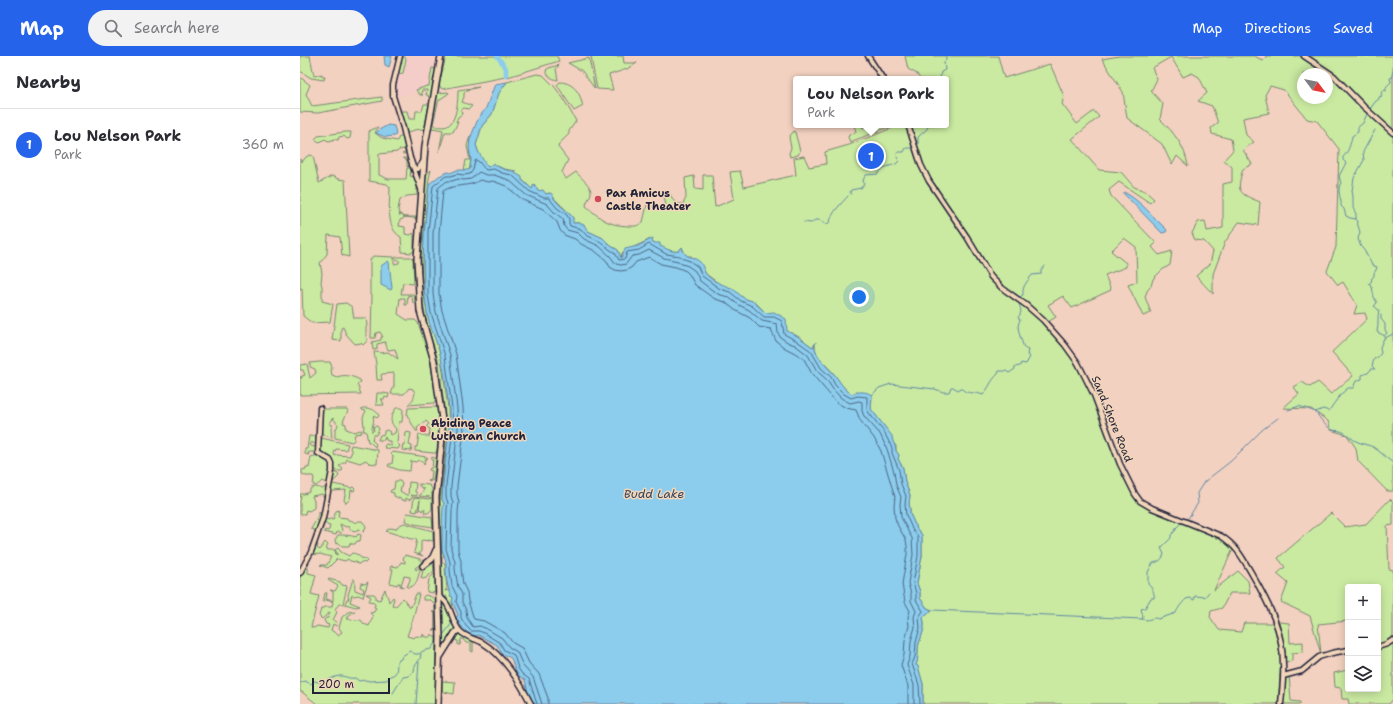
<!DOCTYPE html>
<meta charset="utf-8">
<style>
:root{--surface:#fff;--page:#f2f2f3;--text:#2b2b33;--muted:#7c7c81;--line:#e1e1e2;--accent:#2563eb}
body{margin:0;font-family:"Shantell Sans",sans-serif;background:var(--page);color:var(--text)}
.controls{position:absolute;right:12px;bottom:12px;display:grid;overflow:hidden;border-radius:4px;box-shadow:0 2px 10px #0003}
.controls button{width:36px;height:36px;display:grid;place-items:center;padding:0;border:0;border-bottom:1px solid var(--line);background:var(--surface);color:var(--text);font:20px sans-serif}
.compass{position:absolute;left:997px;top:12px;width:36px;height:36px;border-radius:50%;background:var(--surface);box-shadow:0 2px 10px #0003;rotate:122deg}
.scale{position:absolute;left:12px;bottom:10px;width:78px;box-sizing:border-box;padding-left:4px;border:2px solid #22223b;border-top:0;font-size:11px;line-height:14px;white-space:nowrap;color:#22223b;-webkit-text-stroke:3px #f2d6b9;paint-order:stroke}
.you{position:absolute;left:559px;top:241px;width:14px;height:14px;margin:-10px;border:3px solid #fff;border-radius:50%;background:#1a73e8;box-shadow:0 0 0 6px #1a73e833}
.badge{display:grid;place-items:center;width:26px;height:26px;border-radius:50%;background:var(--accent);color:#fff;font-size:13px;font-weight:700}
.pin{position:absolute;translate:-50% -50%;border:2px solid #fff;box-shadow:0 1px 4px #0006}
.popup{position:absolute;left:493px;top:20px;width:156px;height:52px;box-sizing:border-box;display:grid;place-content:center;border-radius:4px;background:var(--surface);filter:drop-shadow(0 1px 3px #0005);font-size:13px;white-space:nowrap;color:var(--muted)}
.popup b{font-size:15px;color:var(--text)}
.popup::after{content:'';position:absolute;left:50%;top:100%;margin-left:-8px;border:8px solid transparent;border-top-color:var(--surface)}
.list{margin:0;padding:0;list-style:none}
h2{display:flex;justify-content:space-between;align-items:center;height:52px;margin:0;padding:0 16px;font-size:17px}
h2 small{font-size:13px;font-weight:400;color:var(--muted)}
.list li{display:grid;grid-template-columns:26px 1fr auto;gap:12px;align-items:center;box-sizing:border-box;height:72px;padding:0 16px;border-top:1px solid var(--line)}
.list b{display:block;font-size:15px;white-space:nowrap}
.list p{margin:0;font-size:13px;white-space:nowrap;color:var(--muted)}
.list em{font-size:13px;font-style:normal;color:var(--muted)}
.icon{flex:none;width:22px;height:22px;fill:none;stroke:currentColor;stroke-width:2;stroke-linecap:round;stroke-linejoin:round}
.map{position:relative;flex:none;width:1093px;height:648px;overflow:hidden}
header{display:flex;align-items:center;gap:24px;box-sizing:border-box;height:56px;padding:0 20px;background:var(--accent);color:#fff}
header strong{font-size:19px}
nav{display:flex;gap:22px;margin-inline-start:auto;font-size:14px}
.search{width:280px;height:36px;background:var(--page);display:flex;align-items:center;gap:10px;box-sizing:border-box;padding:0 14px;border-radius:22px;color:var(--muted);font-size:15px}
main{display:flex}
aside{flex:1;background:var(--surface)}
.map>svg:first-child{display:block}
.built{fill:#f4ccc8}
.green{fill:#caeaa1;stroke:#76866e;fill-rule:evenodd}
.water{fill:#8ccced;stroke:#6288a6}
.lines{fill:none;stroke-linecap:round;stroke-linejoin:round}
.shore{stroke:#4c6682;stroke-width:1}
.stream{stroke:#6288a6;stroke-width:1}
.river{stroke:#8ccced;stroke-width:4.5}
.tertiary-casing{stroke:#22223b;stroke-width:7}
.primary-casing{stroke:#22223b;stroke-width:8}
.tertiary{stroke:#f2d6b9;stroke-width:4}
.primary{stroke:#f2d6b9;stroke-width:5}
.poi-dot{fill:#d1495b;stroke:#f2d6b9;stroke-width:1.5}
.labels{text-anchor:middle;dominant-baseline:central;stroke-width:3;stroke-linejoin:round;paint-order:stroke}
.poi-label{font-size:11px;font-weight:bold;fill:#22223b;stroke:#f2d6b9;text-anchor:start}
.street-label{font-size:11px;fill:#22223b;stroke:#f2d6b9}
.water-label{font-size:12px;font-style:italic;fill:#37445f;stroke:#f2d6b9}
</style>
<header>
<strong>Map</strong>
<div class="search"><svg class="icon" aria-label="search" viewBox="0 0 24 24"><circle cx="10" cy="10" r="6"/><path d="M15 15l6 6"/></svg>Search here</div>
<nav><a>Map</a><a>Directions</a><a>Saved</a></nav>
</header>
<main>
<aside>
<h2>Nearby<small></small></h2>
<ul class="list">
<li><span class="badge">1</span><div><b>Lou Nelson Park</b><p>Park</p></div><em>360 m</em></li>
</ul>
</aside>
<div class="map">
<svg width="1093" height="648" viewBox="0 0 1093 648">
<rect width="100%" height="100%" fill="#f3d1c0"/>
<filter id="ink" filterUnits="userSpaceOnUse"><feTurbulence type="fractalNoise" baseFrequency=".025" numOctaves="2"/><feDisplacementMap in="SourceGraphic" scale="8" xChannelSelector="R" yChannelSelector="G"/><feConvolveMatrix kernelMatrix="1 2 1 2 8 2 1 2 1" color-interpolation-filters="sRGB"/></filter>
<g filter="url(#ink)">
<path class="built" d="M 102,0 L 136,0 L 131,31 L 118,34 L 118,37 L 97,41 L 95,31 Z"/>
<path class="green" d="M 0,0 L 10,0 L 14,20 L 22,18 L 22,21 L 25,21 L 24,24 L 11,22 L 0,15 Z
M 146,0 L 257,0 L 259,5 L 211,20 L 142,33 L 139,29 Z
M 293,0 L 323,0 L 324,7 L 337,7 L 327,13 L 309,19 L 313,34 L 297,33 L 291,1 Z
M 605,0 L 698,0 L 704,22 L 750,8 L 764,40 L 762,48 L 777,68 L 794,55 L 799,61 L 772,83 L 799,114 L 821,116 L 834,131 L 845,135 L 854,143 L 850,147 L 819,126 L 809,134 L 811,140 L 856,187 L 852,191 L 859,199 L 872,195 L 870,209 L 862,214 L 853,223 L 851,230 L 847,235 L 845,241 L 851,257 L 843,260 L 828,229 L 837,226 L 836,191 L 824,182 L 811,195 L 826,207 L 826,211 L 805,219 L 811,234 L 772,252 L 763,240 L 748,249 L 756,261 L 746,267 L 785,321 L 835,440 L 849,451 L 917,478 L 934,491 L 914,534 L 938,515 L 948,525 L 950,537 L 930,537 L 922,552 L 911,555 L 910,561 L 919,574 L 941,576 L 944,567 L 974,567 L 978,582 L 981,606 L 978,648 L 623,648 L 623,628 L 618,611 L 616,609 C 619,602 617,594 619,587 C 622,579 626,570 623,562 L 624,560 L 632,554 L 627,552 L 620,542 L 620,536 L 617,527 L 622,500 L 622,479 L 617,473 L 610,458 L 610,452 L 609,448 L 610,439 L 605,426 L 603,412 L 598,403 L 599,399 L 596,395 L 596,390 L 592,385 L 587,374 L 571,353 L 572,339 L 556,336 L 552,338 C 544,333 540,327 535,319 C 528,310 514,301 515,288 L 513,291 L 511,290 L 499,281 L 487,275 L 481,260 L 471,257 L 466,257 L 455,246 L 443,242 L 432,232 L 422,230 L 406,218 L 401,208 L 391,200 L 386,200 L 382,191 L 379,195 C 371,197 359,190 352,185 L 352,182 C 342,188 332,191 322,197 L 321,202 L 318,194 L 311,190 L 303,182 L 288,175 L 284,170 L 279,167 L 272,167 L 273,162 C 266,152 257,147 250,137 L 246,138 L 242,134 L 240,136 L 238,135 L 234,128 L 232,133 L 215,117 L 216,115 L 204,113 L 193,108 L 188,111 L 184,108 L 180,100 L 176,89 L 182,70 L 192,58 L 199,37 L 207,26 L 237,18 L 243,19 L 254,30 L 263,42 L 276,65 L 269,75 L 269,78 L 259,88 L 258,91 L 268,104 L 262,116 L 266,123 L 276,116 C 280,121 292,130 291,137 C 290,142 286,145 286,150 C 301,163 307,169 328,170 C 334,170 338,171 343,166 L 347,149 L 361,154 L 366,149 L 364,140 L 369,137 L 376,148 L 383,148 L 386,142 L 385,122 L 394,120 L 395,133 L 403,134 L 403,119 L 412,119 L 415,151 L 434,143 L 430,116 L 440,115 L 444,131 L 496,119 L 494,102 L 504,100 L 509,111 L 526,108 L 525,96 L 549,89 L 600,69 L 646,69 L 646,23 L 620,23 L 617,18 L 608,13 Z
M 819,0 L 955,0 L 963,5 L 967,0 L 1093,0 L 1093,435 L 1087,435 L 1058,405 L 1056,392 L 1047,379 L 1031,374 L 1028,365 L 1011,353 L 983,352 L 999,338 L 994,331 L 1002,326 L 1010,331 L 1018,326 L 1031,338 L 1053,320 L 1032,296 L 1067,263 L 1065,257 L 1054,258 L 1057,249 L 1043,226 L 1038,229 L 1027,215 L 1036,191 L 1039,93 L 1017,65 L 1007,63 L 984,34 L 970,30 L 965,39 L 969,57 L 943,62 L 946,79 L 954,86 L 943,94 L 952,108 L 943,113 C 936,136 938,137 960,146 L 958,169 L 939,166 L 925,186 L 913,218 L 913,238 L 896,220 L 910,208 L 913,195 L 904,185 L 895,184 L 892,177 L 898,166 L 905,165 L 907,175 L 923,172 L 923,128 L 932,126 L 932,111 L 924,104 L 933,94 L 931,83 L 912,78 L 911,72 L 918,67 L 912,50 L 898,45 L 907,37 L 899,21 L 892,17 L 883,21 L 871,1 L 852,12 L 857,23 L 851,35 L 863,48 L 860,63 C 874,77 885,90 888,110 L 877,100 L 872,109 L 862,88 L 827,62 L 823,36 L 802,3 ZM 1003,18 L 1027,18 L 1027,42 L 1003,42 Z
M 102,1 L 105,1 L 106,3 L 103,17 L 101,18 L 98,16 Z
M 289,2 L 295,33 L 282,15 L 268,7 Z
M 259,9 L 256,13 L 258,24 C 252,23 247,20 246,14 L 249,12 Z
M 132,12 L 134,12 L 136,15 L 131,42 L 129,42 L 128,39 L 126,39 L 127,34 L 122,34 L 121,38 L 123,39 L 120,39 L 116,34 L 127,30 L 129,30 Z
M 0,21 L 10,29 L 6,38 L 12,50 L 82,41 L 82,45 L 18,57 L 0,56 Z
M 260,26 C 270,26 279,34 281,44 C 282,46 282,48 283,50 L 274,55 L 257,29 Z
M 179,31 L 167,34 L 164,37 L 164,41 L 162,46 L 172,50 L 169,53 L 164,52 L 161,54 L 162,58 L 158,61 L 156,66 L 158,66 L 153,76 L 145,76 L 139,96 L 143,74 L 133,72 L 132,74 L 130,73 L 137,39 L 139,37 L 148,36 L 149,37 L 139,44 L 138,47 L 133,68 L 135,70 C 139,71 147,72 150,68 C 157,61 158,44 158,34 Z
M 124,48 L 129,48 L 124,75 L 122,73 L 114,74 L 108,77 L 106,76 L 99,55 L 107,55 L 109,63 L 115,63 L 116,55 L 122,55 Z
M 554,69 L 560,69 L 563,72 L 569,69 L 594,69 L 550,86 L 548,81 L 549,79 L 556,76 Z
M 78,71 L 75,77 L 82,82 L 97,85 L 99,81 L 104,81 L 107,96 L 105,98 L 102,98 L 105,97 L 104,93 L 99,94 L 97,96 L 79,98 L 79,119 L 88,123 L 106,123 L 107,112 L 110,112 L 111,114 L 110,120 L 114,121 L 110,110 L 107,111 L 107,104 L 103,102 L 107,102 L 109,104 L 117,127 L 117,139 L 107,140 L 100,144 L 98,154 L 100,160 L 100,158 L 104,161 L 116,161 L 115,164 L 114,162 L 104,161 L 103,163 L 100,164 L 99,170 L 105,171 L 105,178 L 111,179 L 113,177 L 114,179 L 114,195 L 111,197 L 102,196 L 101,181 C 85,172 90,146 90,131 L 87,128 L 69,125 L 69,75 Z
M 494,75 L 495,76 L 500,95 L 498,99 L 490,101 L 489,97 L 491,92 L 489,81 Z
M 45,76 L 51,76 L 50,82 L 47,83 L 44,80 L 39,81 L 38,84 L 37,84 L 35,83 L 29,85 L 24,83 L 22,85 L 19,86 L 15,83 L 18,80 Z
M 170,80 L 171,80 C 167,91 173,103 169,114 L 164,115 L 166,104 L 170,104 L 167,90 Z
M 10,99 L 13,100 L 19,127 L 32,120 L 38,123 L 45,124 L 49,201 L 42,199 L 40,181 L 28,179 L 27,198 L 20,207 L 22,217 L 21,227 L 22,230 L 22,245 L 33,248 L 30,266 L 12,267 L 3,260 L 2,232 L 0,233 L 0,103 L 2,106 L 6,101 Z
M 131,114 L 129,122 L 124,176 L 123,206 L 124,239 L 127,257 L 141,301 L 148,352 L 149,373 L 142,429 L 142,444 L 144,447 L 142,493 L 144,500 L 142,501 L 142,507 L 145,507 C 145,515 146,524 147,532 L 145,535 L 149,534 L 154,541 L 152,546 L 153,553 L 151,552 L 146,540 L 144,541 L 142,537 L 140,444 L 146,387 L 146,367 L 139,307 L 127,268 L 123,248 L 121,205 L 126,116 L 127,118 Z
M 73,200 L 94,201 L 94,208 L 99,207 L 99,204 L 95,203 L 96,201 L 111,201 L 113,203 L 114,228 L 103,227 L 101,238 L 114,238 L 115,247 L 113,247 L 112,240 L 108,239 L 107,249 L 105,249 L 105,242 L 100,242 L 98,258 L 107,264 L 115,264 L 118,267 L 130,302 L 136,343 L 134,347 L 108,349 C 113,343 113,345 115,337 L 113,333 L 109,332 L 104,338 L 91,338 L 94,330 L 94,317 L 82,318 L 81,319 L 82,324 L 77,324 L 76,308 L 74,296 L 78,295 L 80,297 L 88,296 L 98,303 L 95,293 L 88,294 L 85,286 L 77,288 L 77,293 L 73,294 L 72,286 L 81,284 L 81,281 L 83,281 L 80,276 L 76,277 L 75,282 L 71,282 L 72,239 L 70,239 L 70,204 Z
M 46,247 L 52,251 L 54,262 L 66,262 L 67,270 L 66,271 L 66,281 L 68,284 L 63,289 L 61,287 L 55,288 L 46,278 L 43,271 L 41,272 L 41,285 L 32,284 L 37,248 Z
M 19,306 L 30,306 L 32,311 L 31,314 L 32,319 L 37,321 C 45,318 52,320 60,324 L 61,326 L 57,328 L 61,338 L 0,339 L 0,320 L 1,322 L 2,322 L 2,320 L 5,319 L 3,314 L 0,314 L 0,309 L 7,308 L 10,322 L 16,317 L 15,313 L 10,311 L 10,307 Z
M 77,337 L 83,337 L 89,338 L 88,342 L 85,341 L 84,343 L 81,343 L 82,344 L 84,349 L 76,349 Z
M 135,351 L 137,352 L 139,375 L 137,394 L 136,397 L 133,397 L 115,395 L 115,391 L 117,391 L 119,378 L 129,381 L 130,373 L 126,371 L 129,368 L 126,365 L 117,372 L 118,375 L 116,375 L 107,359 L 108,352 Z
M 62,352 C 70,352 76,353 79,360 L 77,362 L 74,359 L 73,360 C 75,366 71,371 72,376 L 74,374 L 73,371 L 77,370 L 79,373 L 76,379 L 73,379 L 72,384 L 76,388 L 75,391 L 70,386 L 68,386 L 66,375 L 63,375 L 64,371 L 63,361 L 66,355 L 62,354 Z
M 96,352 L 101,352 L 103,354 L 102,366 L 99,366 L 97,387 L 100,390 L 98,393 L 85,392 L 84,390 L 86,388 L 92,390 L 90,388 L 90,385 L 87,385 L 85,381 L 84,384 L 78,384 L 80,379 L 84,378 L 84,375 L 87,374 L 90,376 L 89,378 L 91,379 L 95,377 L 96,373 C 88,364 91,361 96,352 Z
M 24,353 L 47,353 L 48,355 L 44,363 L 43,367 L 46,368 L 46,373 L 55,376 L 60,374 L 62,375 L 61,377 L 55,378 L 54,384 L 52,386 L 35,382 L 35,375 L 38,369 L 33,362 L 30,365 L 30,369 L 33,369 L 31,373 L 32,382 L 20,377 L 22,354 Z
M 106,376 L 111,377 L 109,389 L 112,390 L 111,395 L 102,394 L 103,388 L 105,388 Z
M 9,380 L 17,381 L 17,389 L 11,386 L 9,389 L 14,391 L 17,389 L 17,397 L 16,398 L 14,396 L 9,396 L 8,397 L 9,399 L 5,398 L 5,393 L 7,393 Z
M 20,382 L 21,382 L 48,388 L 46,394 L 36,393 L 34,397 L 35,400 L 37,399 L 50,400 L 52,395 L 50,393 L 51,389 L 78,394 L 77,408 L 69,407 L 66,404 L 60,407 L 47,403 L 45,407 L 43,407 L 39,410 L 43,413 L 42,415 L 37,415 L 33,412 L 33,409 L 19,397 L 21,395 Z
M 92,396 L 127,401 L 128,402 L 125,403 L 124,409 L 124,407 L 118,404 L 116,406 L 111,405 L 110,415 L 99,414 L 88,410 L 89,408 L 92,408 L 93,400 L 91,398 Z
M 18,399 C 21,401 25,402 27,404 C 33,408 29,420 28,426 L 26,427 L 22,425 C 19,428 16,431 13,429 L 14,422 L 13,420 L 6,420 L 2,418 L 2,414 L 6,413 L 6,411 L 9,412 L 11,401 Z
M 132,401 L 135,402 L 136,404 L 133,424 L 129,426 L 128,425 L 131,424 L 132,415 L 129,414 L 130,412 L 132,412 L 133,404 L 131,404 Z
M 33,416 L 37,417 L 39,420 L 32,427 L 33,428 L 51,432 L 53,431 L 55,433 L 54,435 L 51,434 L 50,443 L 46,447 L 44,444 L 46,434 L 33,435 L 30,431 Z
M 95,425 L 100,425 L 102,428 L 100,435 L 108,440 L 109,426 L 116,427 L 115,436 L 117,437 L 117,440 L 111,439 L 113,441 L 109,444 L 106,442 L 106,445 L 105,445 L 94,440 L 94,437 L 90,436 L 91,434 L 94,433 Z
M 119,428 L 129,429 L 132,432 L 132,453 L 128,457 L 124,457 L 125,453 L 123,453 L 122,455 L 120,453 L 119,455 L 120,444 L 117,456 L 112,455 L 114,441 L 130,443 L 131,442 L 130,441 L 119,440 L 122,437 L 124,433 L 119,430 Z
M 16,431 L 23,433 L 25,431 L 27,436 L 26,441 L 24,441 L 22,438 L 12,440 L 14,445 L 14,452 L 9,455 L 6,454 L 5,458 L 0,458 L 0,445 L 1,442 L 0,438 L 4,438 L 9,436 L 11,432 Z
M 1090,443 L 1093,446 L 1093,469 L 1087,470 L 1089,513 L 1093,514 L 1093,582 L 1084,587 L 1078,589 L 1078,531 L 1048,531 L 1048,565 L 1018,568 L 1021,598 L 1010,560 L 981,546 L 988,527 L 977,518 L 985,511 L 978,502 L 1031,457 L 1045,471 L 1066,468 Z
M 38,454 L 39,455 L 38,461 L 47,462 L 48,464 L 53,465 L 55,467 L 59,465 L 62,465 L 66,470 L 64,476 L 59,473 L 55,475 L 52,474 L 51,475 L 49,470 L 46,471 L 40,468 L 42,474 L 41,477 L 37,476 L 36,479 L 24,476 L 25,474 L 27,475 L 29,474 L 30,470 L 27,469 L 25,467 L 21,476 L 25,462 L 28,464 L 30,463 L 33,464 L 36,455 Z
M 18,456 L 23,458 L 17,475 L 11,473 L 18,461 Z
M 107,457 L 131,461 L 132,463 L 133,471 L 114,468 L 105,465 Z
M 104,467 L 133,475 L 133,485 L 128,484 L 129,485 L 122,484 L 121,486 L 121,495 L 119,498 L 123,500 L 114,497 L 117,483 L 111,483 L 86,475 L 90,472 L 96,473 L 98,470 Z
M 58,478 L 61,479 L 60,485 L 57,485 L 55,488 L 51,488 L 50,487 L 49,490 L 42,490 L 39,487 L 36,488 L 35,484 L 38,479 C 44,479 50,479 56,481 Z
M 25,486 L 28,489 L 26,493 L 28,494 L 35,494 L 36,499 L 38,498 L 35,494 L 38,492 L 41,496 L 49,500 L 52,497 C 55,497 59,499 61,502 L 66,503 L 67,505 L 65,507 L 61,506 L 59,508 L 57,508 L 56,506 L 50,505 L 48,503 L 45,505 L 37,503 L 28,512 L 20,509 L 27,509 L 31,501 L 20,498 L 11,499 L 16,487 L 18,489 L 17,492 L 20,494 Z
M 105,499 L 120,503 L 122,506 L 121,508 L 115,512 L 116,514 L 121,510 C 118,519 118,532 107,531 L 110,524 L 110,521 L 104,520 L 101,529 L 104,531 L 100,530 L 100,527 L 98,527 L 97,529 L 90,527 L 93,513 L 90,513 L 91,510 L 98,511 L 101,506 L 105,507 L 105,505 L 103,503 Z
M 133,506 L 134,515 L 126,522 L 123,523 L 121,522 L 124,511 Z
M 5,509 L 8,510 L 8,517 L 16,519 L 11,538 L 19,540 L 11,571 L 14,572 L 17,570 L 28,572 L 29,569 L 26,568 L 24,564 L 26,562 L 28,562 L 30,556 L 22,563 L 19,560 L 21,553 L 25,551 L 32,551 L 33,546 L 26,544 L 25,547 L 23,546 L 25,537 L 27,537 L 26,543 L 33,545 L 33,536 L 30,534 L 35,535 L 38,530 L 28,524 L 29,523 L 40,526 L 42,529 L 47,530 L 43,548 L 39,548 L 35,553 L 37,556 L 33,564 L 37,566 L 36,570 L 33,568 L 31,574 L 38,579 L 42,576 L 39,572 L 42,561 L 48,556 L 55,555 L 49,559 L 47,563 L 61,564 L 64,568 L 69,570 L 73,560 L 70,557 L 74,556 L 76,552 L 74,551 L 75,549 L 74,546 L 69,545 L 71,541 L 66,538 L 74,538 L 76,540 L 76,543 L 80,544 L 85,533 C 86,539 88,540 89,546 L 93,541 L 94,543 L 92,549 L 96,550 L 103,542 L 109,550 L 111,551 L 116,538 L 119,538 L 113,563 L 107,580 L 114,582 L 116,580 L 123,581 L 123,578 L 125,581 L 131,581 L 131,578 L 136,581 L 135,648 L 17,648 L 2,636 L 0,636 L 0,521 Z
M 135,517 L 135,536 L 133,537 L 127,536 L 129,523 Z
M 53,523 L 54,523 C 56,526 54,530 55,534 L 63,537 L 64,533 L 60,531 L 61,527 L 65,528 L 68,526 L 63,541 L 58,539 L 54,540 L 52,539 L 50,546 L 60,550 L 56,551 L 45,548 L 47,543 L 49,543 L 48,539 Z
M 125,539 C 137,542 136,544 136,555 L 135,556 L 135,574 L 133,574 L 135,573 L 135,557 L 132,556 L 135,555 L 134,546 L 132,546 L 130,544 L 123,544 L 123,541 Z
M 142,545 C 147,549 152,565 156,573 L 143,592 L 143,567 Z
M 979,566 L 989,567 L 990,587 L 1003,586 L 1003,596 L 992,597 L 992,605 L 985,606 L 982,579 Z
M 157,577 L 173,585 L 173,596 L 171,595 L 171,587 L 166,587 L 163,583 L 161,583 L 160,589 L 158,589 L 158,585 L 155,584 L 156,581 L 150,589 Z
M 1093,587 L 1093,643 L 1089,648 L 1049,648 L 1048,643 L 1042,643 L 1041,632 L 1035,631 L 1034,617 L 1048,614 L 1048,633 L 1078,633 L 1078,593 L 1088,590 Z
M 989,619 L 991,645 L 1000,646 L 1000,648 L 983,648 L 984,624 Z
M 142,625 L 155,626 L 154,638 L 144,636 L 142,634 Z"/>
<path class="water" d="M 84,0 L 92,0 L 89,11 L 85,9 Z
M 207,26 L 199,37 L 192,58 L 182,70 L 176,89 L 178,95 L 186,109 L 188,111 L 194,107 C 199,113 208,115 215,115 L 215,117 L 222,121 L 222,124 L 232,133 L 234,128 L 238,135 L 243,134 L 246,138 L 250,137 L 252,138 C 255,148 267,153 273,162 L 273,167 L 279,167 L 284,169 L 288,175 L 303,182 L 311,190 L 318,194 L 321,202 L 325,193 L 338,190 L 353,182 L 352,185 L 355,187 L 360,187 L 360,190 C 366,192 372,197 379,195 L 382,191 C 385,204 392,198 401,207 C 404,211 403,215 406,218 C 413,226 422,228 431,232 C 436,234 439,239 444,242 C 447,244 452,244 455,247 C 459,250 462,254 466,257 L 474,256 L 486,263 L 487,275 L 499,281 L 511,290 L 513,291 L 516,286 C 515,287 514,290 515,292 C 517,302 527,311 533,317 C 540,325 543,333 552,338 C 558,335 566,335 572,339 L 571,353 L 592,380 C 592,386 596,389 596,395 L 599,399 L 598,403 L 603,412 L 605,426 L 610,439 L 609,448 L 610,452 L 610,458 L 617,473 L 622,479 L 622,500 L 617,527 L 620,536 L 620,542 L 627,552 L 632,554 L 624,560 L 623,562 C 626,570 622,579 619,587 C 617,594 619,602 616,609 L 618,610 L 623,628 L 623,648 L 234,648 L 228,637 L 225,624 C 213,617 216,614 211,602 L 202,598 L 197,589 L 178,579 L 176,580 C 165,578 162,571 156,562 L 158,559 L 152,545 L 153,541 L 150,540 L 151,538 C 146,530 146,517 146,508 C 146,502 143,498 142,493 C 142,479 142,465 143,451 L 144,447 L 142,444 C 143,414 150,384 149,353 C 147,337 145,318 141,302 C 138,286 129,272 127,256 C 120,214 124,170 129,128 L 139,120 L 148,116 L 150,117 L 157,114 L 168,114 L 170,113 L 171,104 L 169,92 L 170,83 L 178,63 L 186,52 L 195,28 Z
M 88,69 L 94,70 L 96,77 L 95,80 L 85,81 L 76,77 L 79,74 Z
M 824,136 C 841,145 853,161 867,174 L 866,176 L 862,177 L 824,138 Z
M 88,205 L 89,206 L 92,232 L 91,234 L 81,229 L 81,210 Z"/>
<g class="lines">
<path class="shore" d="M 237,648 L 229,623 L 222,618 L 218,612 L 214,599 L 204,594 L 200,587 L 184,577 L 179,575 L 171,575 L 166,570 L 161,562 L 161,556 L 156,546 L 157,540 L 152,530 L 150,514 L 150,506 L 146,493 L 147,453 L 148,447 L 146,441 L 146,429 L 153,373 L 152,352 L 145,300 L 131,257 L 128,239 L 128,176 L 133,130 L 146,120 L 151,120 L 157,118 L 164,119 L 170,118 L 173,114 L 175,105 L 176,104 C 181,106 182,111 186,114 L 194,113 L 202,117 L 212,119 L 229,135 L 244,142 L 249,142 L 257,152 L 267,159 L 269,163 L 269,167 L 270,170 L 281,173 L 286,179 L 301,186 L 309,193 L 315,197 L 319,204 L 325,203 L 327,196 L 339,194 L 349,188 L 366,198 L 380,200 L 384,203 L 390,205 L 398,211 L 402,220 L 409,225 L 420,233 L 430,236 L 441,245 L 452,250 L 464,261 L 474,261 L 482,265 L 484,278 L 497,285 L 511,295 L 521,312 L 531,321 L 535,329 L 544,338 L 551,342 L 558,340 L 567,341 L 567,353 L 569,357 L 584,376 L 592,392 L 592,397 L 599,414 L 601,428 L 606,440 L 605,448 L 606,459 L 613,475 L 618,481 L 618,500 L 613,527 L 616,537 L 616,544 L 623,555 L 619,561 L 620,572 L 616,586 L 615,601 L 612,608 L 619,629 L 620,648
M 242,648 L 233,621 L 223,610 L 217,596 L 209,591 L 202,582 L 187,573 L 180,570 L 173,571 L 167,562 L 166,554 L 162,546 L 162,538 L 158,531 L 155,513 L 155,506 L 151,493 L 152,454 L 153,447 L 151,440 L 151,430 L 158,373 L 157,352 L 150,299 L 136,256 L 133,238 L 133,177 L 138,132 L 147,125 L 152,125 L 158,123 L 164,124 L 171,123 L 179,116 L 186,119 L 194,119 L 209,124 L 226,139 L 247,148 L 254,156 L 263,163 L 264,170 L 267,174 L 278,177 L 284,183 L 299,190 L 310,200 L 316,208 L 321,209 L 326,208 L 332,200 L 339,199 L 349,194 L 364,202 L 378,205 L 382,208 L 388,210 L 395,215 L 400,225 L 412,234 L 418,238 L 428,241 L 439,249 L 449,254 L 462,265 L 477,268 L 478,277 L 480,281 L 489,287 L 495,289 L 508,299 L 517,315 L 527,324 L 532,332 L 541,342 L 550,347 L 559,345 L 562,346 L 562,355 L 564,360 L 580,378 L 587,393 L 594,416 L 596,429 L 601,441 L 600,448 L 601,461 L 609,477 L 612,482 L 613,499 L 608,527 L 611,538 L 611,545 L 616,555 L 614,561 L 615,571 L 611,585 L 610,600 L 607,609 L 614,629 L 614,648
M 248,648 L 248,642 L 239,618 L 229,607 L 222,592 L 213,587 L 205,577 L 184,565 L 174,563 L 168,545 L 167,536 L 163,528 L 161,512 L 161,505 L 158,494 L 158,456 L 159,447 L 157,438 L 157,430 L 164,374 L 163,351 L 156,298 L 142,255 L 139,238 L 139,177 L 143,135 C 155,127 169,132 180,124 L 188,126 L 193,125 L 206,130 L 223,144 L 243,153 L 257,166 L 260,174 L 264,179 L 275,183 L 281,188 L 295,195 L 306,204 L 310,211 L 315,214 L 321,215 L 327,214 L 332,211 L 336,206 L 349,201 L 361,208 L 376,211 L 386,215 L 389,218 L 395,229 L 409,239 L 415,243 L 425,246 L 435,254 L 450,262 L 459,271 L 471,273 L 476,285 L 485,292 L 495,297 L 504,303 L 512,318 L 536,346 L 546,352 L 556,354 L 560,364 L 574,382 L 581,395 L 595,441 L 594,450 L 595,462 L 598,470 L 606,484 L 607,490 L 607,498 L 602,528 L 605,546 L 610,555 L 608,561 L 609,570 L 605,584 L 604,599 L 601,609 L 608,630 L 608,648"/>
<path class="stream" d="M 1093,15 L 1092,18 L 1093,20
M 640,23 L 641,16 L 645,14 L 644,6 L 646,4 L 646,0
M 1070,53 L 1075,46 L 1079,43 L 1079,41 L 1082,40 L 1081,38 L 1083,34 L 1086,35 L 1086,31 L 1091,26 L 1090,22 L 1093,21
M 618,88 L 618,81 L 627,73 L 628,69
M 597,98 L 598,96 L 604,96 L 606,92 L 611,92 L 612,90
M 551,138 L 550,136 L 551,134 L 561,132 L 564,128 L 563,124 L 566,119 L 578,118 L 583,112 L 596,108 L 599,105 L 597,101
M 1056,163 L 1056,158 L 1053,152 L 1053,140 L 1052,135 L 1054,122 L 1064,104 L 1063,96 L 1075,74
M 504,166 L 511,167 L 515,164 L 519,164 L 527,168 L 530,166 C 532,156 541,148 548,140
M 720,241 L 723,239 C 722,230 727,226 732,219 L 741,218 L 741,215 L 745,210
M 1081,259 L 1081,263 L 1085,268 L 1085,274 L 1087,277 L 1085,279
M 1085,282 L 1093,278
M 572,339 L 579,332 L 591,328 L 635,333 L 643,336 L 649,336 L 651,331 L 653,331 L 658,334 L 661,332 C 666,339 674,335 683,339 C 689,332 691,324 698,318 L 699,315 L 706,315 L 709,317 L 715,313 L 715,311 L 720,310 L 721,307 L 726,308 L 730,301 L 727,299 L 728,294 L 724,292 C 722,285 715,271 720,264 L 718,261 C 723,257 720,252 719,247
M 988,354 L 999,350 L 1016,356 L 1023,353 L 1029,355 C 1034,347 1040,338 1048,332 L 1053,332 L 1056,325 L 1062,323 L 1062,319 L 1068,317 L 1071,313 L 1075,313 L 1072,310 L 1074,303 L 1078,301 L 1081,297 L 1080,291 L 1085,280 L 1077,276 C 1079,268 1077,262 1079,254 L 1074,250 L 1077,247 L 1074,241 L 1072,231 L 1069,228 L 1071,226 L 1072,222 L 1074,220 L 1074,217 L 1076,214 L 1077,211 L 1072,209 L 1064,194 L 1061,191 L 1058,183 L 1060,176 L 1056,163 L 1050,162 L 1046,160 L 1044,153 L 1041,150 C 1042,143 1036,134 1041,127 L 1039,120 L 1046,107 L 1043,104 L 1043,101 C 1048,97 1051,87 1052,80 L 1058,76 L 1058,71 L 1063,67 L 1067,58
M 1016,356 C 1020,363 1026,371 1033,374 C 1037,375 1039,374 1043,376 C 1048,378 1052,384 1058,386 C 1063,388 1069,389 1073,391 C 1080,395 1086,402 1093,407
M 887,464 L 898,447 L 897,437 L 904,426 L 931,405 L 962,374 L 978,362
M 632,554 L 842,563 L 847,564 C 851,563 855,561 858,563 L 876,557 C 877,553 883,546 886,543 L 890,542 L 894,544 L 895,540 L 905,541 L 909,536
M 842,563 L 843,560 L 841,553 L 845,552 L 851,542 L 854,542 C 855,537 852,532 848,528 L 848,516 L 853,507 C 859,506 862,504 864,498 L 861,492 L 871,482 L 871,479 L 875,475 L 876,472 L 882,466
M 144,578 L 152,567
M 0,627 L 5,625 L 11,628 L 14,625 L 24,627 C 28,624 37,619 42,620 C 48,621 49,623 55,622 L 59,625 L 65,624 L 70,625 L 87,624 L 90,620 C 99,618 96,612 97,605 L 101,603 L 102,600 L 110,595 L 115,598 L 119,598 L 123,595 L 131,593 L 135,587
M 93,637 L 103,621 L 109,620 L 114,615 L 115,610 L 120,603 L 121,598
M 116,648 L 119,606"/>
<path class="river" d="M 197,0 L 206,12 L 206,20"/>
<g class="tertiary-casing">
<path id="tertiary" d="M 100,0 L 93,29 L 93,40 L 103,72 L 110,102 L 121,133
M 568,0 L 583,23
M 1004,0 L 1034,20 L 1064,51 L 1093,77
M 608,69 L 621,109 L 629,125 L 667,181 L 691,221 L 702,232 L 726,249 L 743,264 L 765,289 L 778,307 L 794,339 L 820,408 L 835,438 L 840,445 L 852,452 L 921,480 C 938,491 943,503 953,520 C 969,548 983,575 983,608 C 984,622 982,635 981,648
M 112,109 L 116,113 L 118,113 L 123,106
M 0,517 L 11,496 L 23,462 L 32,415 L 32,408 L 30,404 L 18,397 L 20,352
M 139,541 C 151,546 151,564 159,574 C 165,582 175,582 183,587 C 203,599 221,628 231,648
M 1078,591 L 1087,588 L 1093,584
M 983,620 L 1002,615 L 1019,601 L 1032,597 L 1048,594"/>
</g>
<g class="primary-casing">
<path id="primary" d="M 123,510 L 132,503 L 136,494
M 140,601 L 155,577 L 158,574
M 138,648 L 140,582 L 136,441 L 142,382 L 142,364 L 134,305 L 120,255 L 117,203 L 125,90 L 141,0"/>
</g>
<use href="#tertiary" class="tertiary"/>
<use href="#primary" class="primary"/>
</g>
</g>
<g class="poi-dot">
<circle cx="298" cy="143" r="4"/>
<circle cx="123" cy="373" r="4"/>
</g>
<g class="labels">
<g class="poi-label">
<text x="306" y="137">Pax Amicus<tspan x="306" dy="13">Castle Theater</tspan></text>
<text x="131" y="367">Abiding Peace<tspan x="131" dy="13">Lutheran Church</tspan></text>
</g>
<g class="street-label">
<text transform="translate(812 363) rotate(68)">Sand Shore Road</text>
</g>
<g class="water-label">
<text x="354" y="438">Budd Lake</text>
</g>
</g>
</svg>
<div class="controls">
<button>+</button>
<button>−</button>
<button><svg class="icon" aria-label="layers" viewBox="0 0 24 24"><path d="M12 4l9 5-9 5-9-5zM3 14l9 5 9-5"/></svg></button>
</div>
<svg class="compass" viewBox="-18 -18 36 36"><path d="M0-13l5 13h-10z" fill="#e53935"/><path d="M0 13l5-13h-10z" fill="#7c7c81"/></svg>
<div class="scale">200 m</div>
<div class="you"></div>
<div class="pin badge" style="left:571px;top:100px">1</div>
<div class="popup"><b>Lou Nelson Park</b>Park</div>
</div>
</main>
